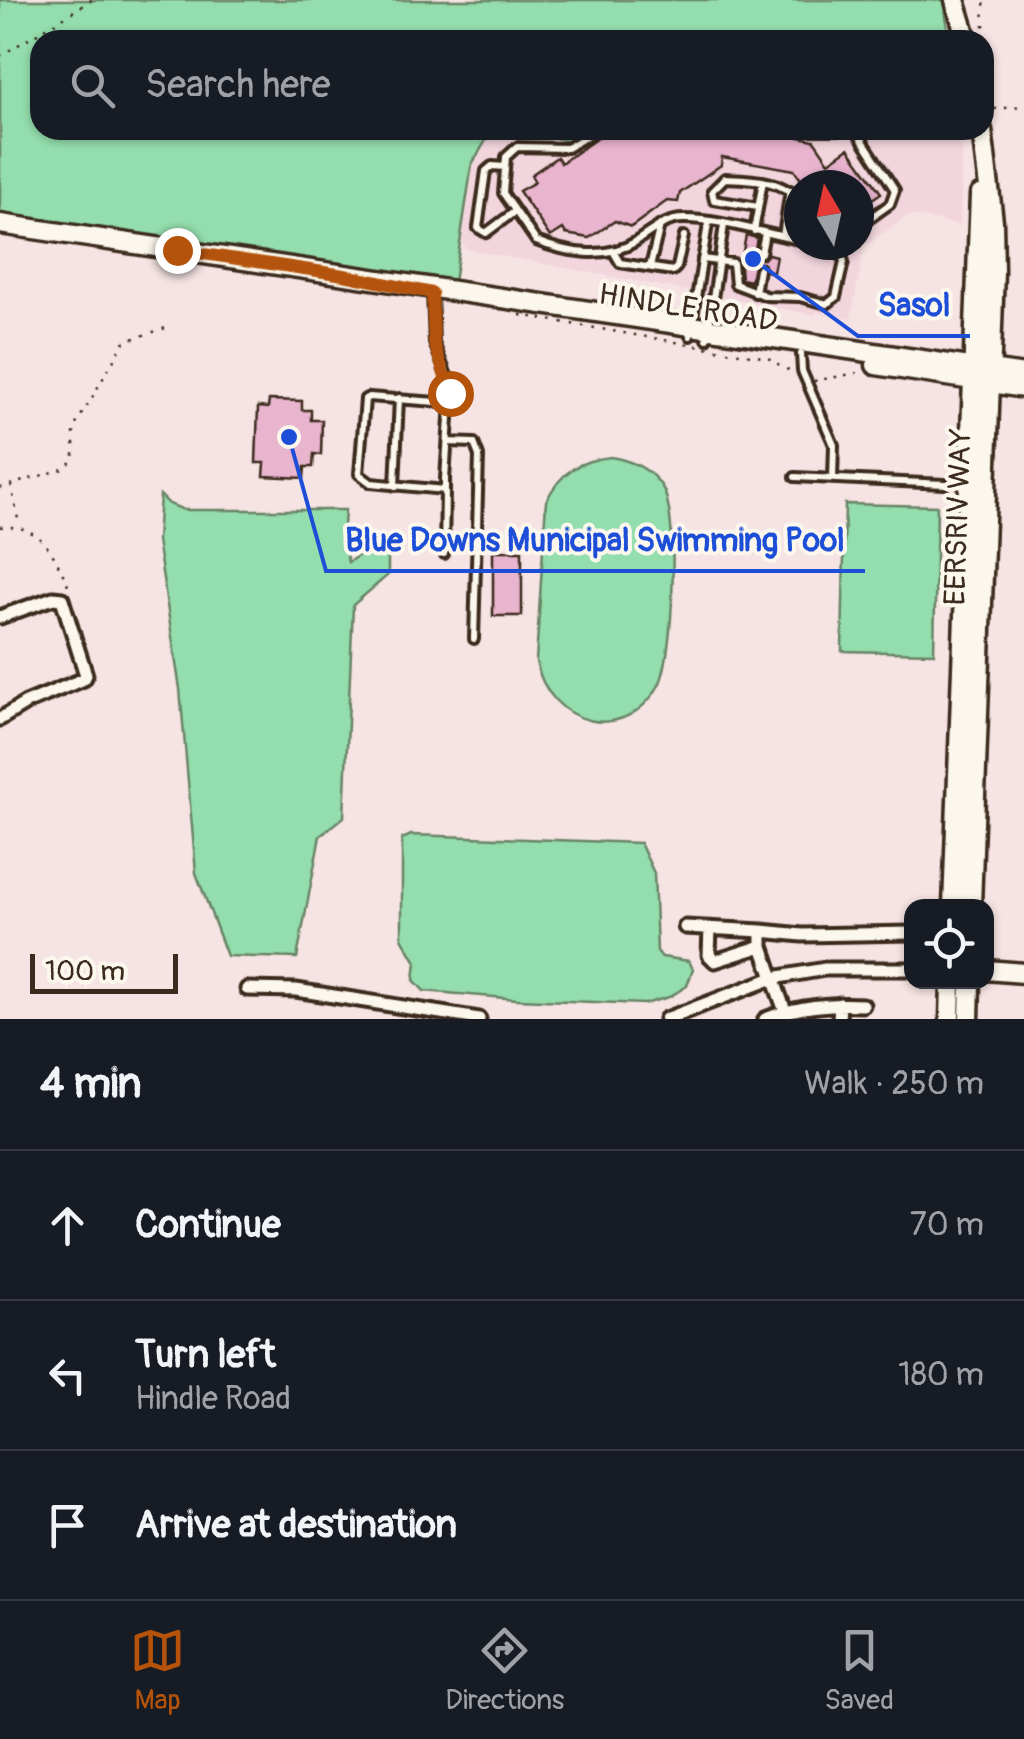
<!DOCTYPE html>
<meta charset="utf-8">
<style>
:root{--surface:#171b24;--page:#242831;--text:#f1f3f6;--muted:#9ea1a6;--line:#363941;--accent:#b45309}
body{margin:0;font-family:Pangolin,sans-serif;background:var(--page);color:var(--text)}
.controls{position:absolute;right:30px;bottom:30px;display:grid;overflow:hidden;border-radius:20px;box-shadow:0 2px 8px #0004}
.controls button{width:90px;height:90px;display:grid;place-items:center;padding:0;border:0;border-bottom:2px solid var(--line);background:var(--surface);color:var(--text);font:50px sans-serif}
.compass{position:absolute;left:784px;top:170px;width:90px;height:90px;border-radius:50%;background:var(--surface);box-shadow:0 2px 8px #0004;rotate:351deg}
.scale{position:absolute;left:30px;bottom:25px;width:148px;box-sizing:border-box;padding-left:10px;border:5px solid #3b2a1e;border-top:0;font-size:28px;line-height:35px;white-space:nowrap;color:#3b2a1e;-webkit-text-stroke:8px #fbf7ec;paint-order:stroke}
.stop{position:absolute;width:30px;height:30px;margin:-22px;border:8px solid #b45309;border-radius:50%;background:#fff}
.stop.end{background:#b45309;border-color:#fff;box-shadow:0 2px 10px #0008}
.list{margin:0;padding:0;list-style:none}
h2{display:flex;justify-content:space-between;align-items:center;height:130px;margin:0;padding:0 40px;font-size:42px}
h2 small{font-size:32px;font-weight:400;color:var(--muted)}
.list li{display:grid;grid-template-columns:65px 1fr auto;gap:30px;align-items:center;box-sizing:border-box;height:150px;padding:0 40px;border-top:2px solid var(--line)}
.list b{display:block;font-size:38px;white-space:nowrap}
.list p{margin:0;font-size:32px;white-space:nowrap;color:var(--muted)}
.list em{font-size:32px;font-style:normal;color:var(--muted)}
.icon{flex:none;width:55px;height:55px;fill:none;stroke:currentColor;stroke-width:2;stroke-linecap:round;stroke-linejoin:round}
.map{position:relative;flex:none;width:1024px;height:1019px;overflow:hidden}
.search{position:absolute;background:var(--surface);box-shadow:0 2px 8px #0004;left:30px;right:30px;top:30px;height:110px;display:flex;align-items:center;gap:25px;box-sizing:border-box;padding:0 35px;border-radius:30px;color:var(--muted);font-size:38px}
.sheet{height:580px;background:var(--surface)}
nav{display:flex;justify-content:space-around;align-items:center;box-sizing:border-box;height:140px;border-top:2px solid var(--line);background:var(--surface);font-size:28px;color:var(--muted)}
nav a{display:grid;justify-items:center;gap:5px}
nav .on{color:var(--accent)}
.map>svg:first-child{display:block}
.built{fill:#f2d5dd;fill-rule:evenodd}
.green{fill:#94ddad;stroke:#688466;stroke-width:2.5}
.building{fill:#e9b4ce;stroke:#3b2a1e;stroke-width:2.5}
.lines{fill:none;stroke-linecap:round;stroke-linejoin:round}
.lane-casing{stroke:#3b2a1e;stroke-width:14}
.street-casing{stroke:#3b2a1e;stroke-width:19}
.secondary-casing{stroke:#3b2a1e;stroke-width:25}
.path{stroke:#3b2a1e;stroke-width:2.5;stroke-dasharray:2.5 8;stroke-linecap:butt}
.lane{stroke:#fbf7ec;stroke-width:6}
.street{stroke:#fbf7ec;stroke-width:11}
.secondary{stroke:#fbf7ec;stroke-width:18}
.route{stroke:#b45309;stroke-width:12}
.labels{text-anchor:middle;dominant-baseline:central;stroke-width:8;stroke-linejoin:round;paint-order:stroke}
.street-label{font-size:30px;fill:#3b2a1e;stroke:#fbf7ec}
.leader{fill:none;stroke:#1d4ed8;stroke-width:4}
.callout-dot{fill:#1d4ed8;stroke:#fbf7ec;stroke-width:4}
.callout-label{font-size:32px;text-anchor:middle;font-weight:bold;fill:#1d4ed8;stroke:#fbf7ec;stroke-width:8;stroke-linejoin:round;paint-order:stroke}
</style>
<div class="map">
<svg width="1024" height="1019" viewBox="0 0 1024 1019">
<rect width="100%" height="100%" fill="#f6e3e3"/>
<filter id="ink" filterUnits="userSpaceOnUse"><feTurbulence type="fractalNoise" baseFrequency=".01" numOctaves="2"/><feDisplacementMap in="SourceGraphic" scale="20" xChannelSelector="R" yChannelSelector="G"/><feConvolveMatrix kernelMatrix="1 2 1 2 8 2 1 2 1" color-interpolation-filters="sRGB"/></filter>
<g filter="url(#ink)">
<path class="built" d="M 492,130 L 519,130 L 567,141 L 584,130 L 950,130 L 962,149 L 960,225 L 909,215 L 864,246 L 851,319 L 816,312 L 815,315 L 466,249 L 461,240 L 472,164 ZM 799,185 L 859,185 L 859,245 L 799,245 Z"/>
<path class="green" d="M 0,0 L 944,0 L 949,40 L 40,40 L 40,130 L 492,130 L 472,164 L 454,282 L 0,213 Z
M 519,130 L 584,130 L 568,141 Z
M 611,457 C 632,461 650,468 662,487 C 679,513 674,657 659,685 C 625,746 549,726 536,661 L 546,501 C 561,472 579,460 611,457 Z
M 160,495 L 169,504 L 184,510 L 345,510 L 343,542 L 348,562 L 385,539 L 388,546 L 388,575 L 353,605 L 344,817 L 320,836 L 297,958 L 227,956 L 196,873 L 180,689 L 157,540 Z
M 845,504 L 937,506 L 934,653 L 842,651 Z
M 411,835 L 640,843 L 654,873 L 657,951 L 662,957 L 689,961 L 693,969 L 687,986 L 669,997 L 645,1004 L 517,999 L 424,991 L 414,980 L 416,962 L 402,938 L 402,839 Z"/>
<path class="building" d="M 609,130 L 766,130 L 814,140 L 829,162 L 849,148 L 881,193 L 859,208 L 859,185 L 805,185 L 794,170 L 722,157 L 721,165 L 680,193 L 678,202 L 667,201 L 631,227 L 615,221 L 589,238 L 566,234 L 563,229 L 550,237 L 519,191 L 535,182 L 531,175 L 557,157 L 561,163 Z
M 746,235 L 757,238 L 754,253 L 757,259 L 764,259 L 768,254 L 776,256 L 773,272 L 766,271 L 763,263 L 756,263 L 750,281 L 741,279 L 740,267 Z
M 269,400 L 302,401 L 302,410 L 311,410 L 311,420 L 322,420 L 321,455 L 314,454 L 313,467 L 305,467 L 304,478 L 264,476 L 265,463 L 256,463 L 258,407 L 268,408 Z
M 493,551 L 522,551 L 522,616 L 493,616 Z"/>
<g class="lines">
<g class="lane-casing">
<path id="lane" d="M 597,130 L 567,148 L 517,147 L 506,157 L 503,193 L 536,241 C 566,253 606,260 635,242 C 651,232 664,219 684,219 C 721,219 762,233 799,240
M 803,130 L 839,130
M 856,130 L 895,190 L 890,204 L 859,226
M 505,167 L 492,166 L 486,171 L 478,228 L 486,233 L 514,212
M 758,207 L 714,200 L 712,191 L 725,178 C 751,179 783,179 799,201
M 754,231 L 763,181
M 783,236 L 790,190
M 613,251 L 620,263 L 673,271 L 677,267 L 684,236
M 761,253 L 765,233
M 702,259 L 733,263 L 735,284 L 766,296 L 800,297 L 827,304 L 836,297 L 844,262 L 839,245
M 650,267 L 660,225
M 432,292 L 434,343 L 448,378 L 450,403 L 445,479 L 445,490 L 371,483 L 359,474 L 365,399 L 369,397 L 450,403
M 755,293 L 759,269
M 690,336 L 708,224
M 707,339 L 724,225
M 801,354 L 802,371 L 834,445 L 833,478
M 448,442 L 474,443 L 479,456 L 474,639
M 795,477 L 945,484
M 395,486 L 399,398
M 444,554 L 445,490"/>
</g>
<g class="street-casing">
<path id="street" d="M 0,617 L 53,598 L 62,599 L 86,675 L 84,679 L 26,703 L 0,719
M 685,927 L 762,931 L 762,946 L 773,978 L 825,969 L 912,969
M 710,928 L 709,955 L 715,961 L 762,946
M 762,931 L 802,935 L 912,933
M 247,989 L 296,990 L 479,1019
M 666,1019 L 773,978 L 785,1011
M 765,1019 C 798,1006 829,1003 863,1005
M 839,1019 L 840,1004"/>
</g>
<g class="secondary-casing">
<path id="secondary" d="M 955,0 L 967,40
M 0,224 L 1024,375
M 876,365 L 1024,388
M 953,906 L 980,195
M 971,906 L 994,271 L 993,221 L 982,130
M 986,970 L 1024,973
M 950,1019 L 951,982
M 969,1019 L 970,982"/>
</g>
<path class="path" d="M 0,56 L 92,0
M 984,58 C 987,36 981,19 985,0
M 984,110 L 1024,106
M 520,315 L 768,358 L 793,373
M 814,381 L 857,373
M 11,485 L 19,524
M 0,488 L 63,469 L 74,459 L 74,428 L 125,341 L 169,327
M 0,527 C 42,524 53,553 69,587 L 68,590"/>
<use href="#lane" class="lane"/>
<use href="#street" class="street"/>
<use href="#secondary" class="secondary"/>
</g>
</g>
<g class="lines" filter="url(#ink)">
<path class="route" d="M 177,250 L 344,275 L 432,293 L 434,343 L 450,393"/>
</g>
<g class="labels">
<g class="street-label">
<text transform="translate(688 308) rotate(9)">HINDLE ROAD</text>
<text transform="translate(958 517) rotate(-88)">EERSRIV WAY</text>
</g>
</g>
<path class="leader" d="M753 259L858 336H970M289 437L326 571H865"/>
<g class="callout-dot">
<circle cx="753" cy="259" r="10"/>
<circle cx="289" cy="437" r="10"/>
</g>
<g class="callout-label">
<text x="914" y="316">Sasol</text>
<text x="595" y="551">Blue Downs Municipal Swimming Pool</text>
</g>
</svg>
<div class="controls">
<button><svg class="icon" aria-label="locate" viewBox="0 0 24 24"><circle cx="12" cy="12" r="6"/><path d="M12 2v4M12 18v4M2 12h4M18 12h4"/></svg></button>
</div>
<svg class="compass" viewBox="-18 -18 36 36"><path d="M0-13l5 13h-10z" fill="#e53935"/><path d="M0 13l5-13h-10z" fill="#9ea1a6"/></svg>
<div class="scale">100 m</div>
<div class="stop" style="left:450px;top:393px"></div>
<div class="stop end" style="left:177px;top:250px"></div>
<div class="search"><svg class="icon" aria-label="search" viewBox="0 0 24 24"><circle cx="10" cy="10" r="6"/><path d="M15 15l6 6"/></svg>Search here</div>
</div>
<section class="sheet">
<h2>4 min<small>Walk · 250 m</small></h2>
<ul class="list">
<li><svg class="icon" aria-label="ahead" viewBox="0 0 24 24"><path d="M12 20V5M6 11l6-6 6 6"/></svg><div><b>Continue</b></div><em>70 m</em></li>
<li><svg class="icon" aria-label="left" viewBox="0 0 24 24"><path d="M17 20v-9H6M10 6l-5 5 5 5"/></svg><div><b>Turn left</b><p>Hindle Road</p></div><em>180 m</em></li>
<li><svg class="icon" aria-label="arrive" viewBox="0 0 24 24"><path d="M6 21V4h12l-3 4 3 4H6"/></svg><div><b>Arrive at destination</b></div></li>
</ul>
</section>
<nav>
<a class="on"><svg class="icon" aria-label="map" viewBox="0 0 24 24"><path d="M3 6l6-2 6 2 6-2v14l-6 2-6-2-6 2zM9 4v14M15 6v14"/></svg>Map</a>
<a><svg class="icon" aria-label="directions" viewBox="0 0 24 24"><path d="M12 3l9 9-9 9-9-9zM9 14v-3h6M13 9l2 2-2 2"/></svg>Directions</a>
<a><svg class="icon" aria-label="saved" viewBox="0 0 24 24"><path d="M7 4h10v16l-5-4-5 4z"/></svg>Saved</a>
</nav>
